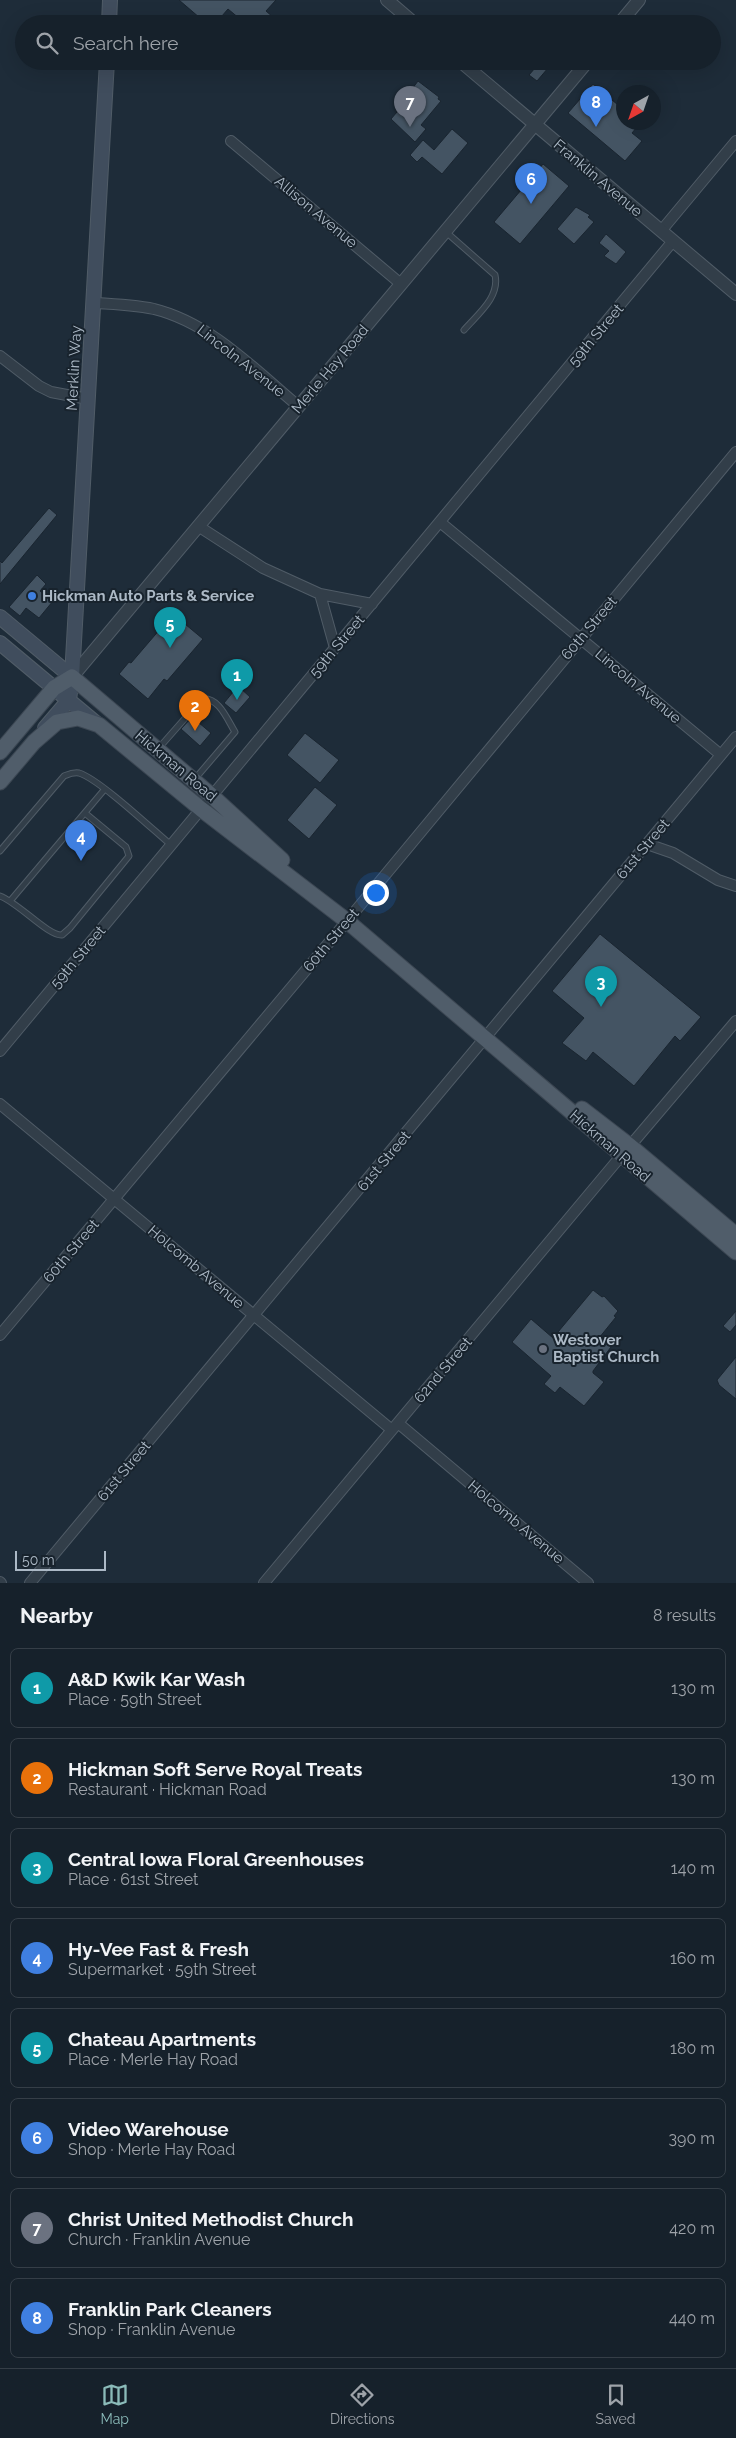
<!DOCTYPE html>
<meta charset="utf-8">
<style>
:root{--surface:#16212b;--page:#1f2933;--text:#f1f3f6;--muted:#9ea3a9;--line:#353e47;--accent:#8bbbb9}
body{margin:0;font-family:Raleway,sans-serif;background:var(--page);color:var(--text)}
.compass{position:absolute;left:616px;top:85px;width:45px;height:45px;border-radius:50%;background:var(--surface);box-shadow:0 5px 20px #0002;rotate:220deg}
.scale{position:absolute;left:15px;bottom:12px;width:91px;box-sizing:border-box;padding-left:5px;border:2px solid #acb9c6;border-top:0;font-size:14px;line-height:18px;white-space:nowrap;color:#acb9c6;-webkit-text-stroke:4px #18232d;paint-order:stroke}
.you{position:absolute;left:375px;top:892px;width:18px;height:18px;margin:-12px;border:4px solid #fff;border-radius:50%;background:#1a73e8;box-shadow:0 0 0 8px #1a73e833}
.badge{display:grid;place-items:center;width:32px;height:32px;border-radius:50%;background:var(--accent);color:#fff;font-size:16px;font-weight:700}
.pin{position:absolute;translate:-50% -41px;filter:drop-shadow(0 1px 2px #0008)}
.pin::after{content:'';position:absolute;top:26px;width:18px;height:15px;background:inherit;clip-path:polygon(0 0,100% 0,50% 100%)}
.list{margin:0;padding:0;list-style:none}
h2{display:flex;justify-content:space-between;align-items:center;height:65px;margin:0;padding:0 20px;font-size:21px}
h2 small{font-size:16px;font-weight:400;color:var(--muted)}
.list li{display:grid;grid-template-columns:32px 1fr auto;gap:15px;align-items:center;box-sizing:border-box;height:80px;margin:0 10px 10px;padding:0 10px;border:1px solid var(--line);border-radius:8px}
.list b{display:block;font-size:19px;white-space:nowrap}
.list p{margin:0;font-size:16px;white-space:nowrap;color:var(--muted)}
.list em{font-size:16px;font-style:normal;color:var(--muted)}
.icon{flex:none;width:28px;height:28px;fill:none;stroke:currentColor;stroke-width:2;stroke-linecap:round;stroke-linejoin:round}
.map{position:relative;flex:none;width:736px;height:1583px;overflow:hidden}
.search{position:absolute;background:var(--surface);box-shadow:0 5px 20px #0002;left:15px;right:15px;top:15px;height:55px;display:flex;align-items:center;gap:12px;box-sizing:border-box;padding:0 18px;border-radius:28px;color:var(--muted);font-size:19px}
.sheet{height:785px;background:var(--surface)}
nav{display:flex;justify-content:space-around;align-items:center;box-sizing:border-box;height:70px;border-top:1px solid var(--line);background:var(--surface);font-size:14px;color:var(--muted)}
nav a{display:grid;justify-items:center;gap:2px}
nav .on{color:var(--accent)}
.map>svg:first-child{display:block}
.building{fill:#445463;stroke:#1a2530}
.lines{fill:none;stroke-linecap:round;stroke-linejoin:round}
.service-casing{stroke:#505c67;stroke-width:7}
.minor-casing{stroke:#505c67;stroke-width:12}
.tertiary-casing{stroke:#505c67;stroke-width:14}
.secondary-casing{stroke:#505c67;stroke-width:16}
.primary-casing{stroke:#3c4753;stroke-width:17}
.service{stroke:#323e49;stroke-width:5}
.minor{stroke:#323e49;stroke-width:10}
.tertiary{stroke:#323e49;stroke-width:12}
.secondary{stroke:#404d5d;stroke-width:14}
.primary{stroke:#505d6a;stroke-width:15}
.shop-dot{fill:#3f7fe0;stroke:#18232d;stroke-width:2}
.worship-dot{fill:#6b7280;stroke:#18232d;stroke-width:2}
.labels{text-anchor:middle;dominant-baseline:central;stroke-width:4;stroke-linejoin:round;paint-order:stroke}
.street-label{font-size:15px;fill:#acb9c6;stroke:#18232d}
.poi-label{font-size:15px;font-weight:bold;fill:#acb9c6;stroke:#18232d;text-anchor:start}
</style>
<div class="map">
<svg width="736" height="1583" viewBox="0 0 736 1583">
<rect width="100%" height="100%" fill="#1e2c39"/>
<path class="building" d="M 179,0 L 276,0 L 266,11 L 281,24 L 246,24 L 228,9 L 215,24 L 207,24 Z
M 541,61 L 554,61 L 537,81 L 529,75 Z
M 418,81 L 439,97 L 438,99 L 441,101 L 421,125 L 426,129 L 415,142 L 391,119 L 414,92 L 412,89 Z
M 593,84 L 624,110 L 624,122 L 641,122 L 632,133 L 642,141 L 625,161 L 568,113 Z
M 452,129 L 468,143 L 442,174 L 422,157 L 417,162 L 410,155 L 423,140 L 434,150 Z
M 543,164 L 569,186 L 520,244 L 494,222 Z
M 576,207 L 590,215 L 588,217 L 594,222 L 574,244 L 557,229 Z
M 606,234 L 626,252 L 616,264 L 604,256 L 609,251 L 599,243 Z
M 49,508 L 57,515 L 0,584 L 0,561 L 2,563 Z
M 37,575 L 46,584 L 40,591 L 53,601 L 39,618 L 26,608 L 20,616 L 9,607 Z
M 173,614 L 203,639 L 167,681 L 164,679 L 148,699 L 119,674 L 129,662 L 131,663 Z
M 238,686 L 250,697 L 236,713 L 224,703 Z
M 192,717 L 211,733 L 200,746 L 181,729 Z
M 305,733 L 339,760 L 320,783 L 287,755 Z
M 315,787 L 337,805 L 309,839 L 287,820 Z
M 600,934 L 701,1017 L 680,1041 L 675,1036 L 634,1086 L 593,1052 L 586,1061 L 562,1043 L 584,1018 L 552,991 Z
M 593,1290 L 602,1297 L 604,1296 L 618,1311 L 614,1316 L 616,1317 L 599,1338 L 611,1347 L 593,1371 L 593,1373 L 604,1382 L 584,1406 L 560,1387 L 555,1393 L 544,1384 L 551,1376 L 512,1342 L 531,1319 L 553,1338 Z
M 736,1311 L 736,1325 L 730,1332 L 723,1326 Z
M 736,1357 L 736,1399 L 719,1385 L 717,1380 Z"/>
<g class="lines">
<g class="service-casing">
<path id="service" d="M 446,232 L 495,275 C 500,297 478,314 464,330
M 158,749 L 202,699 C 219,697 227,719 235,732 L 194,780
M 0,851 L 64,776 C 69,774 73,772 79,773 C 99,779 152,829 171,845
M 0,896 C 19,903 48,936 62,935 L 70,928 L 129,856 L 126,847 L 85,813
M 11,900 L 104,790"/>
</g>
<g class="minor-casing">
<path id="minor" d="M 231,141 L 401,284
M 661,231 L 736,141
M 94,303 C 114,304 135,305 154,309 C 211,323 255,370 298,406
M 0,356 L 39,386 L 51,392 L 88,399
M 440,522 L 721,755
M 198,526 L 263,568 L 320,594 L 372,604
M 320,594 L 335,648
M 647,844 L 673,853 L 718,880 L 736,886
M 0,1051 L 673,241
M 0,1104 L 392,1430
M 630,1146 L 736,1021
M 0,1335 L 347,921 L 736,452
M 398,1423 L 588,1583
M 0,1582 L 1,1583
M 30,1583 L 736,737
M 264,1583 L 621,1156"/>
</g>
<g class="tertiary-casing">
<path id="tertiary" d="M 387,0 L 415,24
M 619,24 L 639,0
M 460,61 L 736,294
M 72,677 L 588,61"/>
</g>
<g class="secondary-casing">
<path id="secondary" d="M 109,24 L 110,0
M 0,617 L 72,677
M 0,643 L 97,724
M 45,728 L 69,700 L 72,677 L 107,61"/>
</g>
<g class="primary-casing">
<path id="primary" d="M 0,752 L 54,688 L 72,677 L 212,796 L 282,860
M 0,782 L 34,742 L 57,722 L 78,718 L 99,725 L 201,809 L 347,921 L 736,1252
M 582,1109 L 630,1146 L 736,1235"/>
</g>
<use href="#service" class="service"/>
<use href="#minor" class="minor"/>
<use href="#tertiary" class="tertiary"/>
<use href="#secondary" class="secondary"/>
<use href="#primary" class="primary"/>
</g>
<circle class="shop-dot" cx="32" cy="596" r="5"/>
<circle class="worship-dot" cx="543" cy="1349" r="5"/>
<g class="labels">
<g class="street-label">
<text transform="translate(598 178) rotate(40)">Franklin Avenue</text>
<text transform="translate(316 212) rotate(40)">Allison Avenue</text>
<text transform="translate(596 335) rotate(-50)">59th Street</text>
<text transform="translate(241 361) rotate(38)">Lincoln Avenue</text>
<text transform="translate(74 368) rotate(-87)">Merklin Way</text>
<text transform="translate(330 369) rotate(-50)">Merle Hay Road</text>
<text transform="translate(589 628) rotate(-50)">60th Street</text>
<text transform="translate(337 646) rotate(-50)">59th Street</text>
<text transform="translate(638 686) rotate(40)">Lincoln Avenue</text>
<text transform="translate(176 766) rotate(40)">Hickman Road</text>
<text transform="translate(643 849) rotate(-50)">61st Street</text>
<text transform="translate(331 940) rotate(-50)">60th Street</text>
<text transform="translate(78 957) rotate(-50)">59th Street</text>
<text transform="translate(610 1146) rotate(41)">Hickman Road</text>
<text transform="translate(384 1161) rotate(-50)">61st Street</text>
<text transform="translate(71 1251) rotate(-50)">60th Street</text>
<text transform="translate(196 1267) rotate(40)">Holcomb Avenue</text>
<text transform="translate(443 1370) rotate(-50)">62nd Street</text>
<text transform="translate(124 1471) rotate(-50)">61st Street</text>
<text transform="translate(516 1522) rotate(40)">Holcomb Avenue</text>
</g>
<g class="poi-label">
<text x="42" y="596">Hickman Auto Parts &amp; Service</text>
<text x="553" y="1340">Westover<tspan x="553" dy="17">Baptist Church</tspan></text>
</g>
</g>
</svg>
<svg class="compass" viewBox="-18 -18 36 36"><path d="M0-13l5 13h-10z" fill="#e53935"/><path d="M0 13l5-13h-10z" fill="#9ea3a9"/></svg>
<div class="scale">50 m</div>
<div class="you"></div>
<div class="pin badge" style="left:237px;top:700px;background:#0f9aa8">1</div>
<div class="pin badge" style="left:195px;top:731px;background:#e8710a">2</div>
<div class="pin badge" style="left:601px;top:1007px;background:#0f9aa8">3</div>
<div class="pin badge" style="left:81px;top:861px;background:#3f7fe0">4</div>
<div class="pin badge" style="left:170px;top:648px;background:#0f9aa8">5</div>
<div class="pin badge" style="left:531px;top:204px;background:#3f7fe0">6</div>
<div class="pin badge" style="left:410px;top:127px;background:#6b7280">7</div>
<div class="pin badge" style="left:596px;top:127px;background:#3f7fe0">8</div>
<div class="search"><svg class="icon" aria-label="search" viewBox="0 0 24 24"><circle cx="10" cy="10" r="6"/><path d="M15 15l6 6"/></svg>Search here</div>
</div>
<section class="sheet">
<h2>Nearby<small>8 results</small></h2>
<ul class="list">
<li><span class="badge" style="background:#0f9aa8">1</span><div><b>A&amp;D Kwik Kar Wash</b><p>Place · 59th Street</p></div><em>130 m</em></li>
<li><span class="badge" style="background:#e8710a">2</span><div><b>Hickman Soft Serve Royal Treats</b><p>Restaurant · Hickman Road</p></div><em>130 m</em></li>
<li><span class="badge" style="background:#0f9aa8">3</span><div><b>Central Iowa Floral Greenhouses</b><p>Place · 61st Street</p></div><em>140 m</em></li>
<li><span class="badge" style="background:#3f7fe0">4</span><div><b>Hy-Vee Fast &amp; Fresh</b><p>Supermarket · 59th Street</p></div><em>160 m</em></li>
<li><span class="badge" style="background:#0f9aa8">5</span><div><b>Chateau Apartments</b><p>Place · Merle Hay Road</p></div><em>180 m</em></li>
<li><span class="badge" style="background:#3f7fe0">6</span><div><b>Video Warehouse</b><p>Shop · Merle Hay Road</p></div><em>390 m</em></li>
<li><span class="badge" style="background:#6b7280">7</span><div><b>Christ United Methodist Church</b><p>Church · Franklin Avenue</p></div><em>420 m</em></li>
<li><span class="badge" style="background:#3f7fe0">8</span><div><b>Franklin Park Cleaners</b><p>Shop · Franklin Avenue</p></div><em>440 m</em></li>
</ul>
</section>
<nav>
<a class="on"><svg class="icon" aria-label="map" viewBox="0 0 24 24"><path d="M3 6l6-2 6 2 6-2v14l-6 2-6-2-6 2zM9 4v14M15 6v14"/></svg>Map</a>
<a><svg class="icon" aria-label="directions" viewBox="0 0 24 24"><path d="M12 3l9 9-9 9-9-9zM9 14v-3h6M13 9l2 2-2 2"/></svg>Directions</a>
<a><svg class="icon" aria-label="saved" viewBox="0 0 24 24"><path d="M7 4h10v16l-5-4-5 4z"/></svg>Saved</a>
</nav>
